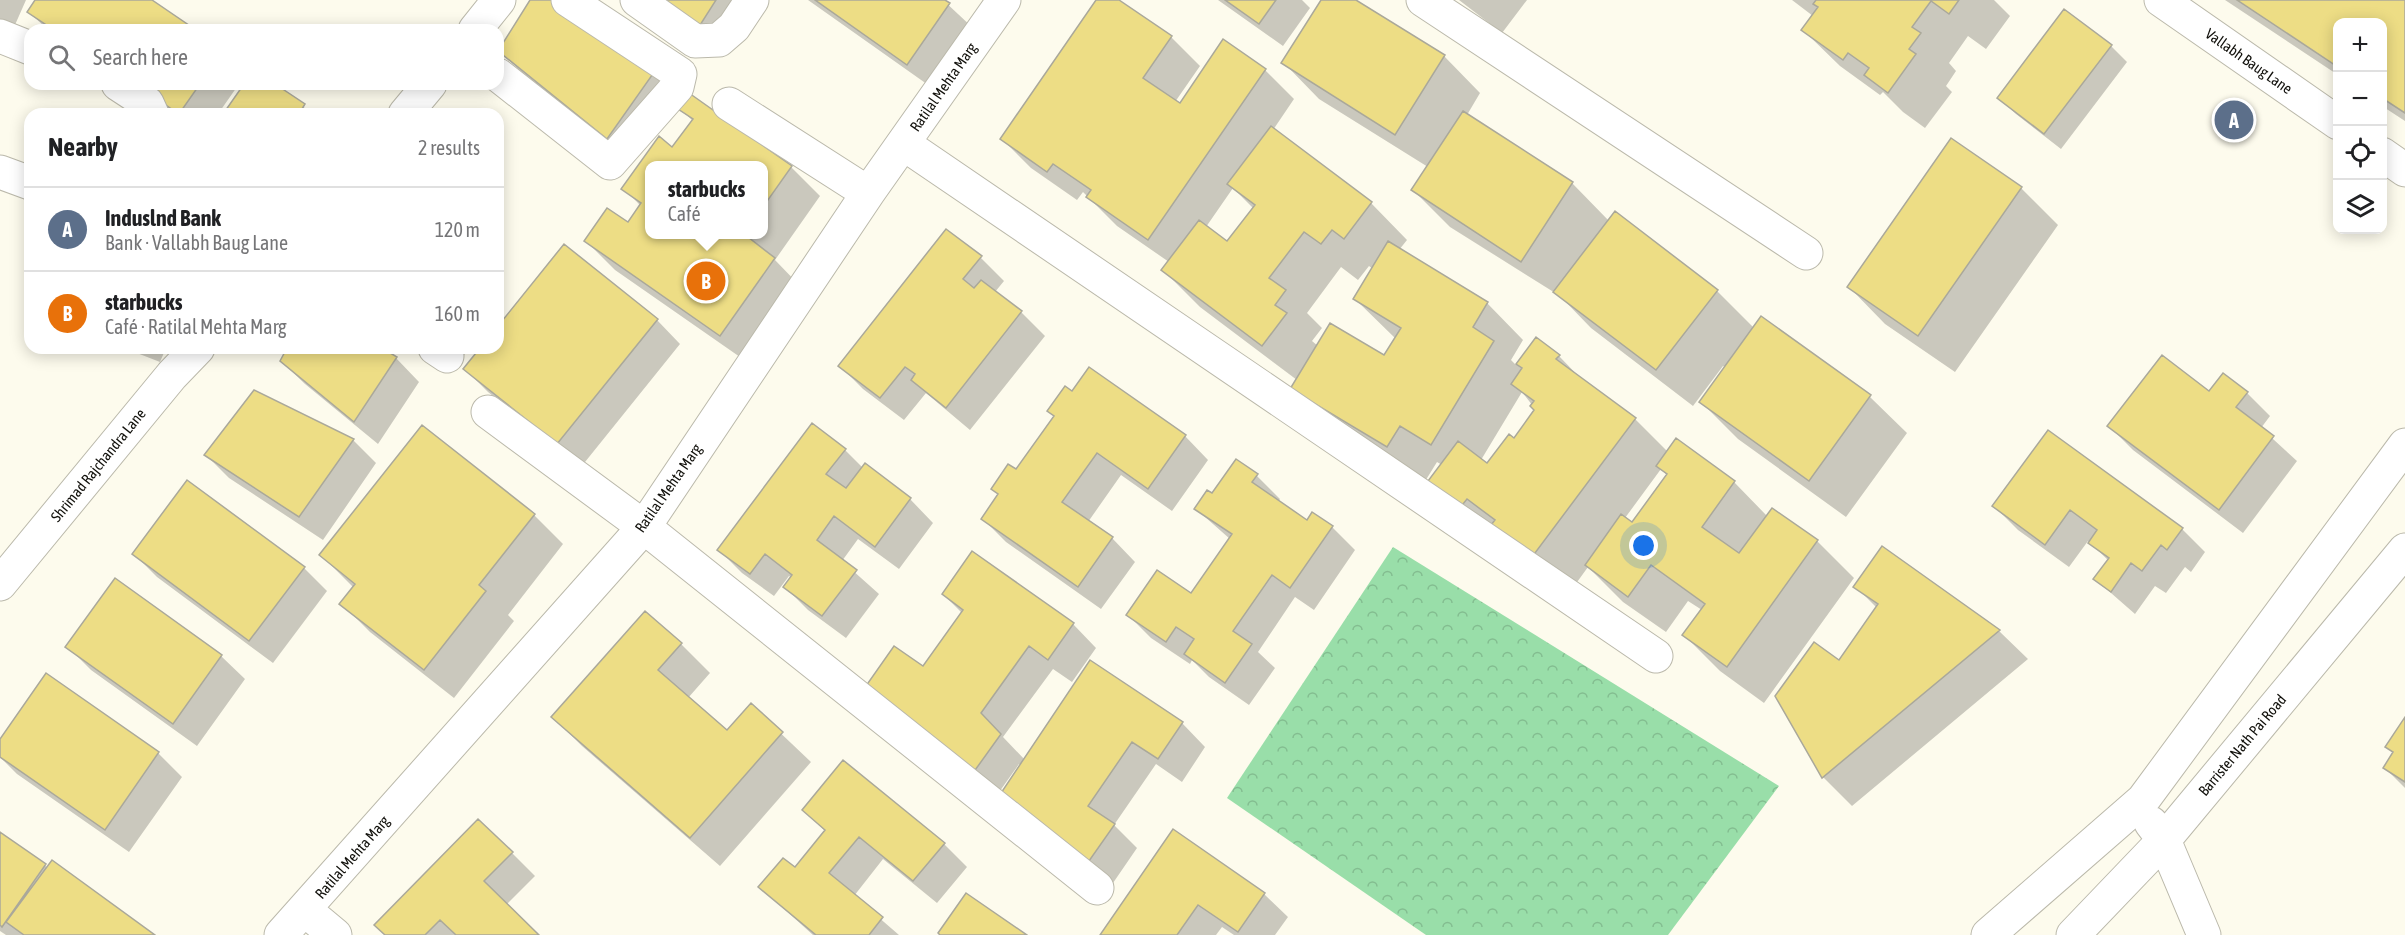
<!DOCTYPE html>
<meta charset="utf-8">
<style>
:root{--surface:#fff;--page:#f6f6f6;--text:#202124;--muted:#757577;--line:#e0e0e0;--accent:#a93b9a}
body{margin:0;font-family:"Asap Condensed",sans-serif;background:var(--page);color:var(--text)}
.controls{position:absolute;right:18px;top:18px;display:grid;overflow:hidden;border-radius:12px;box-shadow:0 3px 15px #0003}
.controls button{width:54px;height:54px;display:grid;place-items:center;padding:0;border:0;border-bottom:2px solid var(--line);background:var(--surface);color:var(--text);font:30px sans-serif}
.you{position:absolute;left:1644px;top:546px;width:21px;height:21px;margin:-15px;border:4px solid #fff;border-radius:50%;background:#1a73e8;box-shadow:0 0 0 9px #1a73e833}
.badge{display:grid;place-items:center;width:39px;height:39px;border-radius:50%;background:var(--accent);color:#fff;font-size:20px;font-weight:700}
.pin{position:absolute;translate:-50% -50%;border:3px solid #fff;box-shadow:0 2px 6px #0006}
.popup{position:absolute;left:645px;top:161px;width:123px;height:78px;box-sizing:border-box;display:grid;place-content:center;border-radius:12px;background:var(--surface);filter:drop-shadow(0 2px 4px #0005);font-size:20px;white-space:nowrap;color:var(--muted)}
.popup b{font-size:22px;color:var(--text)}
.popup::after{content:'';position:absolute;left:50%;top:100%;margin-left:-12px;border:12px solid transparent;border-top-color:var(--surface)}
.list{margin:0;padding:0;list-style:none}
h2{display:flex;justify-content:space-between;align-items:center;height:78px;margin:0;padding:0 24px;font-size:26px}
h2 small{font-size:20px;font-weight:400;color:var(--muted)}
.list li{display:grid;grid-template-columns:39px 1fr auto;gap:18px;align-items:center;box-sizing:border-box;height:84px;padding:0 24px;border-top:2px solid var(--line)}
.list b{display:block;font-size:22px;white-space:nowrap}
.list p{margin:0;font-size:20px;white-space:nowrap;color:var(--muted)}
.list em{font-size:20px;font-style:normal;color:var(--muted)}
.icon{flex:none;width:33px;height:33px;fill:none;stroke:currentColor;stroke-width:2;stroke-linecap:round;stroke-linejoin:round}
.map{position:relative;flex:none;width:2405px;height:935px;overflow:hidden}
.search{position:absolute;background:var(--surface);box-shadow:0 3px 15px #0003;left:24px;top:24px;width:480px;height:66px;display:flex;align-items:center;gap:15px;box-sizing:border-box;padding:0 21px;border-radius:18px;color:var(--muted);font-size:22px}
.panel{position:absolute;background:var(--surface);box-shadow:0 3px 15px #0003;left:24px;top:108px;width:480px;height:246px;border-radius:18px}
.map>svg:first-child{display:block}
.park{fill:url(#park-crowns)}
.shadow{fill:#0003;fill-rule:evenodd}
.building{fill:#eddd85;stroke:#aaa89a;stroke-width:1.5}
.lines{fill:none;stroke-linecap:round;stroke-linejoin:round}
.minor-casing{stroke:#bbb9ab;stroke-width:35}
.minor{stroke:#fff;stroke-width:33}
.labels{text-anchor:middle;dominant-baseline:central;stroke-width:6;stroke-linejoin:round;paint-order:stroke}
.street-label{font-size:15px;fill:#11100b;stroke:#fff}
</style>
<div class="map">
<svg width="2405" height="935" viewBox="0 0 2405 935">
<defs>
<pattern id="park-crowns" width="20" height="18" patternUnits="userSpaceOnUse" patternTransform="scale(1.5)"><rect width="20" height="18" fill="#99dea9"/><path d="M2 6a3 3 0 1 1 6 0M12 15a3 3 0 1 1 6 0" fill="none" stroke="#83bd90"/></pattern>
</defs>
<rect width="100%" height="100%" fill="#fdfbed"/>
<path class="park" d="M 1393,547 L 1779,786 L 1668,935 L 1426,935 L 1227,798 Z"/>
<path class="shadow" d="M 0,0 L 26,0 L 7,43 L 0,40 Z
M 37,0 L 149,0 L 194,30 L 48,30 L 29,12 Z
M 531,0 L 654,73 L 677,96 L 631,161 L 523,74 L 500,51 Z
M 639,0 L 754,0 L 719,55 Z
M 808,0 L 943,0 L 973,28 L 931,87 Z
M 1097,0 L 1116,0 L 1171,37 L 1200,66 L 1175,102 L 1180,105 L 1265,70 L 1294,99 L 1273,130 L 1371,203 L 1407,240 L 1399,250 L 1487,303 L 1523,340 L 1511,360 L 1516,365 L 1536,339 L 1559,356 L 1585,383 L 1635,419 L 1668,452 L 1734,482 L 1767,516 L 1772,510 L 1817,541 L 1854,578 L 1764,703 L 1720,671 L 1684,635 L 1702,610 L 1688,601 L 1666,632 L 1623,602 L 1588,567 L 1567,596 L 1464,521 L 1442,465 L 1437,462 L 1424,483 L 1328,425 L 1297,380 L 1200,307 L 1163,270 L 1169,262 L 1117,226 L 1083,192 L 1077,200 L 1031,168 L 1002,139 ZM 1233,188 L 1254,209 L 1227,243 L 1206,227 ZM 1369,266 L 1373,269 L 1355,299 L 1396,339 L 1385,357 L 1318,346 L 1312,341 L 1322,328 L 1307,313 L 1341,267 L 1358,280 ZM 1522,392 L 1536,410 L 1514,440 L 1488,465 L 1481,460 ZM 1661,469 L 1668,476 L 1633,524 L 1625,518 Z
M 1218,0 L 1302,0 L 1310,8 L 1283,46 Z
M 1322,0 L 1354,0 L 1444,56 L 1480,93 L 1467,115 L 1572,183 L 1609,221 L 1717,291 L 1754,328 L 1761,319 L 1870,397 L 1907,433 L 1846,517 L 1738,439 L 1701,402 L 1726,368 L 1723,366 L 1693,406 L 1591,328 L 1560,296 L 1450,227 L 1413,190 L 1428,167 L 1319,99 L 1283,62 Z
M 1459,0 L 1527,0 L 1502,33 Z
M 1792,0 L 1994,0 L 2010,16 L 1986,49 L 1968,36 L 1949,63 L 1956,71 L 1946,86 L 1952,92 L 1925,128 L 1903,112 L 1883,92 L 1880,95 L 1840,66 L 1803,30 L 1813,16 Z
M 2225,0 L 2405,0 L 2405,121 L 2382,106 L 2382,22 L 2338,22 L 2338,75 Z
M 2111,46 L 2127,62 L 2061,149 L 2016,114 L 1999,98 Z
M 125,84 L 239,84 L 218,114 L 170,114 Z
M 245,84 L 272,84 L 313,114 L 225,114 Z
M 680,109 L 791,167 L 820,196 L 775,260 L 803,289 L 750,364 L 615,270 L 586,241 L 628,224 L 641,206 L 623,188 L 659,138 L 673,149 L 693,121 ZM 649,166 L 763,166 L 763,234 L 649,234 Z
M 1951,140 L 2021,188 L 2058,225 L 1955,372 L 1885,324 L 1849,287 Z
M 565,246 L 657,320 L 680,344 L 581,467 L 488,392 L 465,369 L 482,348 L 498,348 L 498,328 Z
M 981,258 L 1004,281 L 995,292 L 1021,312 L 1045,336 L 970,430 L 926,393 L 904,420 L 863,389 L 840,366 Z
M 124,348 L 166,348 L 160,362 Z
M 289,348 L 379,348 L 396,358 L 419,382 L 378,444 L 305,384 L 281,361 Z
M 443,348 L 468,348 L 462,359 Z
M 1072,393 L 1185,436 L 1208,460 L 1172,511 L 1121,475 L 1088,522 L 1112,538 L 1135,562 L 1101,609 L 1006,542 L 983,519 Z
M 2209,393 L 2247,393 L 2270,416 L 2261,428 L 2297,461 L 2243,533 L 2133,450 L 2109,426 Z
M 422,427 L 534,515 L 563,544 L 508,615 L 514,621 L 454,698 L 370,632 L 341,603 L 354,588 L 321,555 Z
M 2049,432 L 2182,529 L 2205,552 L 2191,572 L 2185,567 L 2166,593 L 2155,586 L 2135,614 L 2095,579 L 2109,561 L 2088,541 L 2069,567 L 2018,530 L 1994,506 Z
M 353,440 L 376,463 L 323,540 L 229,478 L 206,455 Z
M 845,450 L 863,468 L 910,499 L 933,523 L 899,569 L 858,539 L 842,561 L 879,594 L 846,638 L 808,610 L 785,587 L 792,578 L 789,576 L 774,596 L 742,573 L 719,550 Z
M 1236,462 L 1257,476 L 1280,499 L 1278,502 L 1308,522 L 1332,527 L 1355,550 L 1314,610 L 1295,597 L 1258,652 L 1275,668 L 1249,705 L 1209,677 L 1192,660 L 1190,664 L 1151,638 L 1128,615 L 1192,595 L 1230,539 L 1196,509 L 1213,496 Z
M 1882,548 L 1999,631 L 2028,659 L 1852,806 L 1823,777 L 1777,697 L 1840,662 L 1877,608 L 1855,586 Z
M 973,553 L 1073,624 L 1096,648 L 1072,682 L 1053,669 L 1003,737 L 1025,760 L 1182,723 L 1205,747 L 1182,782 L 1156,764 L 1114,825 L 1137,848 L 1113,883 L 1022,822 L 1022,765 L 1019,764 L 997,795 L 886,716 L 963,614 L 943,594 Z
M 134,554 L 304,568 L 327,591 L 273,663 L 157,577 Z
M 115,580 L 221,656 L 245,679 L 197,746 L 91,670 L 67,646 Z
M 681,644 L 710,673 L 688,698 L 728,732 L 751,705 L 811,762 L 720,866 L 582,746 L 553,717 Z
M 46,675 L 158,753 L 182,777 L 129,852 L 17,774 L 0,757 L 0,742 Z
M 2405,720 L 2405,788 L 2385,768 L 2394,754 L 2387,747 Z
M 804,810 L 944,844 L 967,867 L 937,903 L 883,859 L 854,896 L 899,935 L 813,935 L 760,887 L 795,869 L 826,832 Z
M 1173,831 L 1264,894 L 1288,917 L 1275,935 L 1234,935 L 1222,927 L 1216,935 L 1101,935 Z
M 0,833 L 48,868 L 153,935 L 6,935 L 0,931 Z
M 512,853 L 535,876 L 506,905 L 537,935 L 387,935 Z"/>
<path class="building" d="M 35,0 L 152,0 L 196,30 L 54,30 L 27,12 Z
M 530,0 L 557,0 L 655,71 L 607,139 L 498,51 Z
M 647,0 L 716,0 L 695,33 Z
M 815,0 L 945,0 L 950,3 L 907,65 Z
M 1096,0 L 1119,0 L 1172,36 L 1143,78 L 1180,103 L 1223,39 L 1266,69 L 1148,240 L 1086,197 L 1091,190 L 1053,164 L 1047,172 L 1000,139 Z
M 1225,0 L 1276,0 L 1259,24 Z
M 1321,0 L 1356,0 L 1445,55 L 1395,135 L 1281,63 Z
M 1816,0 L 1959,0 L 1949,14 L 1931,1 L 1912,27 L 1921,33 L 1909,49 L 1916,54 L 1888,93 L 1864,75 L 1869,68 L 1848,53 L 1843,60 L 1801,30 L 1818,7 L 1813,4 Z
M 2237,0 L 2405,0 L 2405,113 L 2382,98 L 2382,22 L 2338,22 L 2338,67 Z
M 2064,9 L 2112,45 L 2044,134 L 1997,98 Z
M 135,84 L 200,84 L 179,114 Z
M 244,84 L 275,84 L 305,104 L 299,114 L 223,114 Z
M 689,93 L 792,166 L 763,207 L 763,166 L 649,166 L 649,234 L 744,234 L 775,258 L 720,336 L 584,241 L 607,208 L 628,222 L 641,203 L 621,189 L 659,136 L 672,147 L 693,119 L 678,109 Z
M 1463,111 L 1573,182 L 1521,262 L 1411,190 Z
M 1271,126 L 1372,202 L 1344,239 L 1332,230 L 1321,244 L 1304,232 L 1269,278 L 1286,290 L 1275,305 L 1287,313 L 1262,346 L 1161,270 L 1199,220 L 1227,241 L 1255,205 L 1227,184 Z
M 1951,138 L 2022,187 L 1918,336 L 1847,287 Z
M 1615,211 L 1718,290 L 1656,370 L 1553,292 Z
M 946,229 L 982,256 L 963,279 L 974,288 L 981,280 L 1022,311 L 946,408 L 911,380 L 915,374 L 905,367 L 880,398 L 838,366 Z
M 1388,241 L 1488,302 L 1473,327 L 1494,341 L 1431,445 L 1400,426 L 1387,447 L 1290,389 L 1330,323 L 1384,355 L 1401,328 L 1353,299 Z
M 564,244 L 658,319 L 557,444 L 463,369 L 480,348 L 498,348 L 498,326 Z
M 1761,316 L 1871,395 L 1809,481 L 1699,402 Z
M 1536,337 L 1560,355 L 1556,359 L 1636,418 L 1529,561 L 1487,530 L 1495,520 L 1467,499 L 1459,509 L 1425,485 L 1458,441 L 1487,463 L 1509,434 L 1514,438 L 1534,410 L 1530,406 L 1534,401 L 1511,384 L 1522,368 L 1516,364 Z
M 287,348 L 382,348 L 397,357 L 354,422 L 280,361 Z
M 2162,355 L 2209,391 L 2223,373 L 2248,392 L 2236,407 L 2274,436 L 2219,510 L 2107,426 Z
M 1089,367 L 1186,435 L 1148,489 L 1097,453 L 1062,502 L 1113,537 L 1078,587 L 981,519 L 998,494 L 991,489 L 1008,464 L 1016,469 L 1054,416 L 1047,411 L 1065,386 L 1072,391 Z
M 254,390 L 354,439 L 299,517 L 204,455 Z
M 812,423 L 846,449 L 826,474 L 846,488 L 865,463 L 911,498 L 875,547 L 834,516 L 817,540 L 857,570 L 822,616 L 783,587 L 792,575 L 765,554 L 750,574 L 717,550 Z
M 422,425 L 535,514 L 479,585 L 486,591 L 424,670 L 339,604 L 355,584 L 319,555 Z
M 2048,430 L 2183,528 L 2167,550 L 2161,545 L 2142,571 L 2131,563 L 2111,592 L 2093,579 L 2109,558 L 2088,543 L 2097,530 L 2070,510 L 2045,545 L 1992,506 Z
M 1676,438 L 1735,481 L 1702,527 L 1739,553 L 1772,508 L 1818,540 L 1727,667 L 1682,635 L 1705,604 L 1651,565 L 1628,597 L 1585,565 L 1621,514 L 1632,522 L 1667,474 L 1656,466 Z
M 1236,459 L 1258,474 L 1252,482 L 1307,520 L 1312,512 L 1333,526 L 1290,588 L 1272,575 L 1233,631 L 1252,644 L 1225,683 L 1184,654 L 1194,639 L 1176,627 L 1166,642 L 1126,615 L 1157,570 L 1191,593 L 1232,534 L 1194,509 L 1207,490 L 1212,493 Z
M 187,480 L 305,567 L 249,641 L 132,554 Z
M 1882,546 L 2000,630 L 1822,778 L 1775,696 L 1814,642 L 1839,660 L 1878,604 L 1853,587 Z
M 972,551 L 1074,623 L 1048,660 L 1029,646 L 981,713 L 1001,734 L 973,773 L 861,693 L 894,646 L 923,666 L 963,610 L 942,594 Z
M 115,578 L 222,655 L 173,724 L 65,647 Z
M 645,611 L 682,643 L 658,670 L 727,730 L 751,703 L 783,732 L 690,838 L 551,717 Z
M 1090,660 L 1183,722 L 1158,759 L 1132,742 L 1088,806 L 1115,824 L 1089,861 L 997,799 Z
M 46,673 L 159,752 L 105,830 L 0,757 L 0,739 Z
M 2405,717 L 2405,782 L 2383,768 L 2393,752 L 2385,747 Z
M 843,760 L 945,843 L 913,881 L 859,837 L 829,873 L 883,917 L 869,935 L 816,935 L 758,887 L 783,858 L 795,867 L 825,830 L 802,810 Z
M 478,819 L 513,852 L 484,881 L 539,935 L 456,935 L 440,920 L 425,935 L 385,935 L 374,925 Z
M 1173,829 L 1265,893 L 1238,932 L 1198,905 L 1177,935 L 1100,935 Z
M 0,832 L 46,864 L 2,927 L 0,925 Z
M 52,860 L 155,935 L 24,935 L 6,922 Z
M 966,893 L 1027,935 L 940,935 L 938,933 Z"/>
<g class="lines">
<g class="minor-casing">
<path id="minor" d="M 637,0 L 695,41 L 719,40 L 734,27 L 752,0
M 1423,0 L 1806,253
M 2161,0 L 2338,123
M 475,30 L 499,0
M 0,36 L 30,48
M 498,75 L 610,163 L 677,87 L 680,74 L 568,0
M 118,84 L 147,103 L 152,114
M 729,104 L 868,193
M 405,114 L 430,84
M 904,144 L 1656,656
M 2382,154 L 2405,170
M 0,172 L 30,183
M 435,348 L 447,356
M 488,412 L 644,527 L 1097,888
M 0,584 L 172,375 L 198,348
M 2151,823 L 2164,840 L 2204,935
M 305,910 L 335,935
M 281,935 L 644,527 L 868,193 L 1004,0
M 1988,935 L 2143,800 L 2405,445
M 2073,935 L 2164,840 L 2405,550"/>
</g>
<use href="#minor" class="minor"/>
</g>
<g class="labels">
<g class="street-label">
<text transform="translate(2249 61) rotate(35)">Vallabh Baug Lane</text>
<text transform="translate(943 87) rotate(-55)">Ratilal Mehta Marg</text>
<text transform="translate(98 465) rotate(-51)">Shrimad Rajchandra Lane</text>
<text transform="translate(668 488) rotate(-55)">Ratilal Mehta Marg</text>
<text transform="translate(2242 745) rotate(-50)">Barrister Nath Pai Road</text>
<text transform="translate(352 857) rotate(-49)">Ratilal Mehta Marg</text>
</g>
</g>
</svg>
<div class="controls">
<button>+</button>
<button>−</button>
<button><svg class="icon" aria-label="locate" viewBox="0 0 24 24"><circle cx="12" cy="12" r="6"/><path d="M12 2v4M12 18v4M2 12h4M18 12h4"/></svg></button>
<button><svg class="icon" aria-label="layers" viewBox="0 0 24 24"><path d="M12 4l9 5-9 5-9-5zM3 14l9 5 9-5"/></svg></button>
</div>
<div class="you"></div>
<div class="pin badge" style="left:2234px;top:120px;background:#5c6f8a">A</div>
<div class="pin badge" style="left:706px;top:281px;background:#e8710a">B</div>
<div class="popup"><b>starbucks</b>Café</div>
<div class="search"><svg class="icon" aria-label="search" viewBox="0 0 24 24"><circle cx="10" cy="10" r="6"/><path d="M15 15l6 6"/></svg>Search here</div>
<section class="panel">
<h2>Nearby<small>2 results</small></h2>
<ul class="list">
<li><span class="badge" style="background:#5c6f8a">A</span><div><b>Induslnd Bank</b><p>Bank · Vallabh Baug Lane</p></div><em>120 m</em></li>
<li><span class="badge" style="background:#e8710a">B</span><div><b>starbucks</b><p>Café · Ratilal Mehta Marg</p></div><em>160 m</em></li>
</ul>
</section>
</div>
